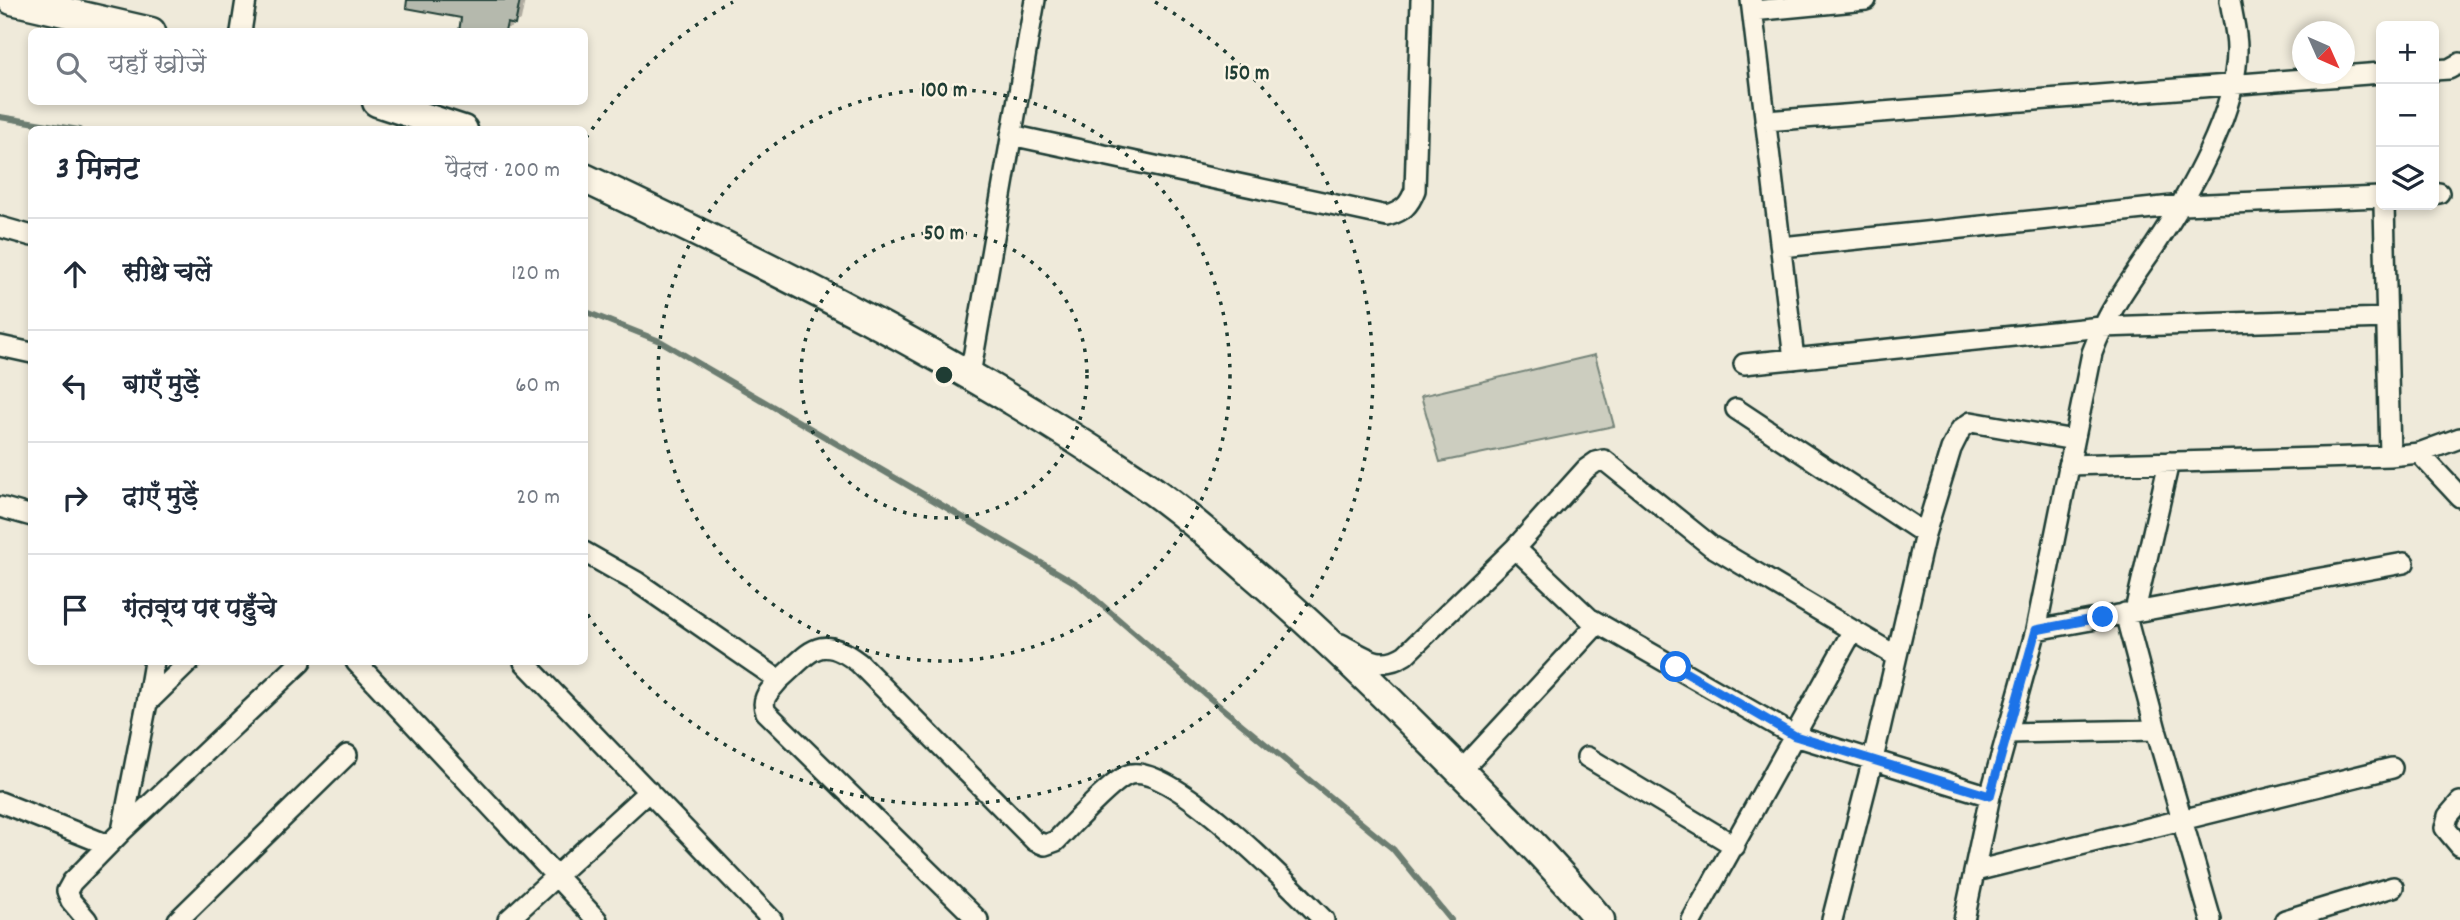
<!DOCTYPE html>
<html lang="hi">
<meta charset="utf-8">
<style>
:root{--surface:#fff;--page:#f2f2f3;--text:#1f2937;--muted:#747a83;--line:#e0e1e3}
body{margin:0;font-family:Dekko,"Playpen Sans Deva",sans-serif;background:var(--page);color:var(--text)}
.controls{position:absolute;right:21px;top:21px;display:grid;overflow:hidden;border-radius:10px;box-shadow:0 4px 10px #0003}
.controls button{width:63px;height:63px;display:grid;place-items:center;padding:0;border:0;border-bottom:2px solid var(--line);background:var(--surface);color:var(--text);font:35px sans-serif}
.compass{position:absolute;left:2292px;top:21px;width:63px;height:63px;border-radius:50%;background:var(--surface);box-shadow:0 4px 10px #0003;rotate:135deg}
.stop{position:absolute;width:21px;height:21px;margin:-16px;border:5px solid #1a73e8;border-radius:50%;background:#fff}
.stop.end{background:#1a73e8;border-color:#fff;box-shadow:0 2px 7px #0008}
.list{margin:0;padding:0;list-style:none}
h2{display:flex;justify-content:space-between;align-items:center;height:91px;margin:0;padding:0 28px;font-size:30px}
h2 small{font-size:23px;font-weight:400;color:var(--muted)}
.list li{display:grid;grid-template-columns:46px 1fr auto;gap:21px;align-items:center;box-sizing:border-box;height:112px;padding:0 28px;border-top:2px solid var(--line)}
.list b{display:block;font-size:26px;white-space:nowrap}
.list em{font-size:23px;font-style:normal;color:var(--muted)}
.icon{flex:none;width:38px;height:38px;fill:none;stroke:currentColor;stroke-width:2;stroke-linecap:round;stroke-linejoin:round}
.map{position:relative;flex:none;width:2460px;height:920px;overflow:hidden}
.search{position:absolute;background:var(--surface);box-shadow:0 4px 10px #0003;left:28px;top:28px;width:560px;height:77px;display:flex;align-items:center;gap:18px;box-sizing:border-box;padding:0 24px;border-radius:10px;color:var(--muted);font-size:26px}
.panel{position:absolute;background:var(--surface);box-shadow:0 4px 10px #0003;left:28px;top:126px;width:560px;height:539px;border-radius:10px}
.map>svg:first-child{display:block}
.green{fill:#cccdbf;stroke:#76857a;stroke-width:2}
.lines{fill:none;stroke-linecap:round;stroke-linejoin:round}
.stream{stroke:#6c7d71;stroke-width:6}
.building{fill:#b5b9ad;stroke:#1f3d34;stroke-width:2;filter:url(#shadow)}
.street-casing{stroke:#1f3d34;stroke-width:24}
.secondary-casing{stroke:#1f3d34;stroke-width:33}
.street{stroke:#fcf5e5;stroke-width:19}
.secondary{stroke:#fcf5e5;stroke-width:28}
.route{stroke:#1a73e8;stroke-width:9}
.ring{fill:none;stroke:#1f3d34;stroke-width:3.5;stroke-dasharray:3.5 7}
.centre{fill:#1f3d34;stroke:#fcf5e5;stroke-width:3.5}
.ring-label{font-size:21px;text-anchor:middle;font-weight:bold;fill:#1f3d34;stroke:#fcf5e5;stroke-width:5;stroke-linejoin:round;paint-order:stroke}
</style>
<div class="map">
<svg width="2460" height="920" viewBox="0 0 2460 920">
<defs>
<filter id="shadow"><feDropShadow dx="5" dy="-5" stdDeviation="0" flood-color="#0004"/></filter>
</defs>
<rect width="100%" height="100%" fill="#efeada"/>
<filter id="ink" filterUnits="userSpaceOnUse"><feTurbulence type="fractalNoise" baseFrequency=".0143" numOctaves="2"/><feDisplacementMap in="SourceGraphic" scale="14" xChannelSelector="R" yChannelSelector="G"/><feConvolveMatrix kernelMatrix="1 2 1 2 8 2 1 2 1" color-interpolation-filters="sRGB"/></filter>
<g filter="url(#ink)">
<path class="green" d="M 1595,355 L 1614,426 L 1440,462 L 1421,396 Z"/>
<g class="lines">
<path class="stream" d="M 0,117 L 79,130
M 584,311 L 662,342 L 1079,585 L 1200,690 L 1393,849 L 1451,920"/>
</g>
<path class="building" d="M 407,0 L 520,0 L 515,25 L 507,23 L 505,32 L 459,32 L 461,18 L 406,8 Z"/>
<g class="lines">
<g class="street-casing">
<path id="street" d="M 1751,0 L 1794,359
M 1753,11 L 1866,0
M 241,32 L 246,0
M 2434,70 L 2449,69 L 2460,63
M 1765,121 L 2381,73
M 1011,135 L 1387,216 C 1403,211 1409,206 1415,190 L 1421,0
M 2434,194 L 2439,193
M 2384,205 L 2390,456
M 0,227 L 32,236
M 1782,247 L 2182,205 L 2381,197
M 0,346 L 32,353
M 1744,364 L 2101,327 L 2386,318
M 970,375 L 1035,0
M 1736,409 L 1925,534
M 2419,453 L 2460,497
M 2068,465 L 2390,456 L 2419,453 L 2460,438
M 0,507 L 32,516
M 1515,548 L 1589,618 L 1795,736 L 1990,796
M 584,552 L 637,582 L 779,680 C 811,652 819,632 859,663 L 1035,841 L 1045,845 L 1056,841 C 1070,827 1115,777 1131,774 C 1175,766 1292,888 1324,920
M 2135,611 L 2169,462
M 2125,613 L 2156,730 L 2211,920
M 2036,630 L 2404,563
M 1341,644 C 1365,657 1380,671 1405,655 L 1515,548 L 1586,469 L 1596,462 L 1604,460 L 1711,546 L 1896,656
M 356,662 L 597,920
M 524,662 L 772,920
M 779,680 C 770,691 760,698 766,712 L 978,920
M 147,703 L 154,662
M 2008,733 L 2156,730
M 1587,757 L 1735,846
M 1460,772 L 1598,623
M 0,802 L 108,845
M 2460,802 L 2448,816 L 2445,828 L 2460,846
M 122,831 L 147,703 L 189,662
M 1975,871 L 2392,768
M 87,920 L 71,901 L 67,891 L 72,882 L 122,831 L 301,662
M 178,920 L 347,755
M 508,920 L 649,791
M 1692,920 L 1852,632
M 1832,920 L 1873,759 L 1925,534 L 1951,449 L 1961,429 L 1971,422 L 2074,440
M 1964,920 L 1990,796 L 2036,630 L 2092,353 C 2106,314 2130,281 2154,247 C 2188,196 2238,111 2237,48 C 2237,32 2232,15 2230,0
M 2285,920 L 2393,887"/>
</g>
<g class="secondary-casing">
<path id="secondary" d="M 12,0 L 151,32
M 377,102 L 463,130
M 584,178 C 773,267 960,360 1133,477 C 1175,505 1214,539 1252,573 C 1309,622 1362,673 1415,726 C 1478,789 1543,852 1600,920"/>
</g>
<use href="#street" class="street"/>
<use href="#secondary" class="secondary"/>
</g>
</g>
<g class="lines" filter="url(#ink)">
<path class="route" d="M 1676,667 L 1795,736 L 1990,796 L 2036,630 L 2103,617"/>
</g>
<g class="ring">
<circle cx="944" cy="375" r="143"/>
<circle cx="944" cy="375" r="286"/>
<path d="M586 138A429 429 0 0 1 733 2M1155 2A429 429 0 1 1 586 612"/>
</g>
<circle cx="944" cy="375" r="10" class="centre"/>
<g class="ring-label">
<text x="1247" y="79">150 m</text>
<text x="944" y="96">100 m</text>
<text x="944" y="239">50 m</text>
</g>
</svg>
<div class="controls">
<button>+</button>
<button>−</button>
<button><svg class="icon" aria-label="layers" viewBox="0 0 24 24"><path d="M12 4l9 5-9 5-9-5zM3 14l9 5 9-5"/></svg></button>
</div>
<svg class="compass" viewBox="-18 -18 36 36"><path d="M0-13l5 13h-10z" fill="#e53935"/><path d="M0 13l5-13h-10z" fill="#747a83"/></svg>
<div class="stop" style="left:1676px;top:667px"></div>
<div class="stop end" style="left:2103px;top:617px"></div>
<div class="search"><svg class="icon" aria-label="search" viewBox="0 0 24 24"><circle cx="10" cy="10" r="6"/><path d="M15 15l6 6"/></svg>यहाँ खोजें</div>
<section class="panel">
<h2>3 मिनट<small>पैदल · 200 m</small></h2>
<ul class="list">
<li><svg class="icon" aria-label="ahead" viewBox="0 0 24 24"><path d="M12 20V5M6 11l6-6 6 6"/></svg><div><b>सीधे चलें</b></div><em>120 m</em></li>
<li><svg class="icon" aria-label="left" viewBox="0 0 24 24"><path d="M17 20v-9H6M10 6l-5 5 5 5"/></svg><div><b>बाएँ मुड़ें</b></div><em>60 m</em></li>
<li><svg class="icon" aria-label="right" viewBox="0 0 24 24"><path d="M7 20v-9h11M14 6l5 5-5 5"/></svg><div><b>दाएँ मुड़ें</b></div><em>20 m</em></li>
<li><svg class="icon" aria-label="arrive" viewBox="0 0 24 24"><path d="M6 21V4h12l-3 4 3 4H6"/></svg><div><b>गंतव्य पर पहुँचे</b></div></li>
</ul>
</section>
</div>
